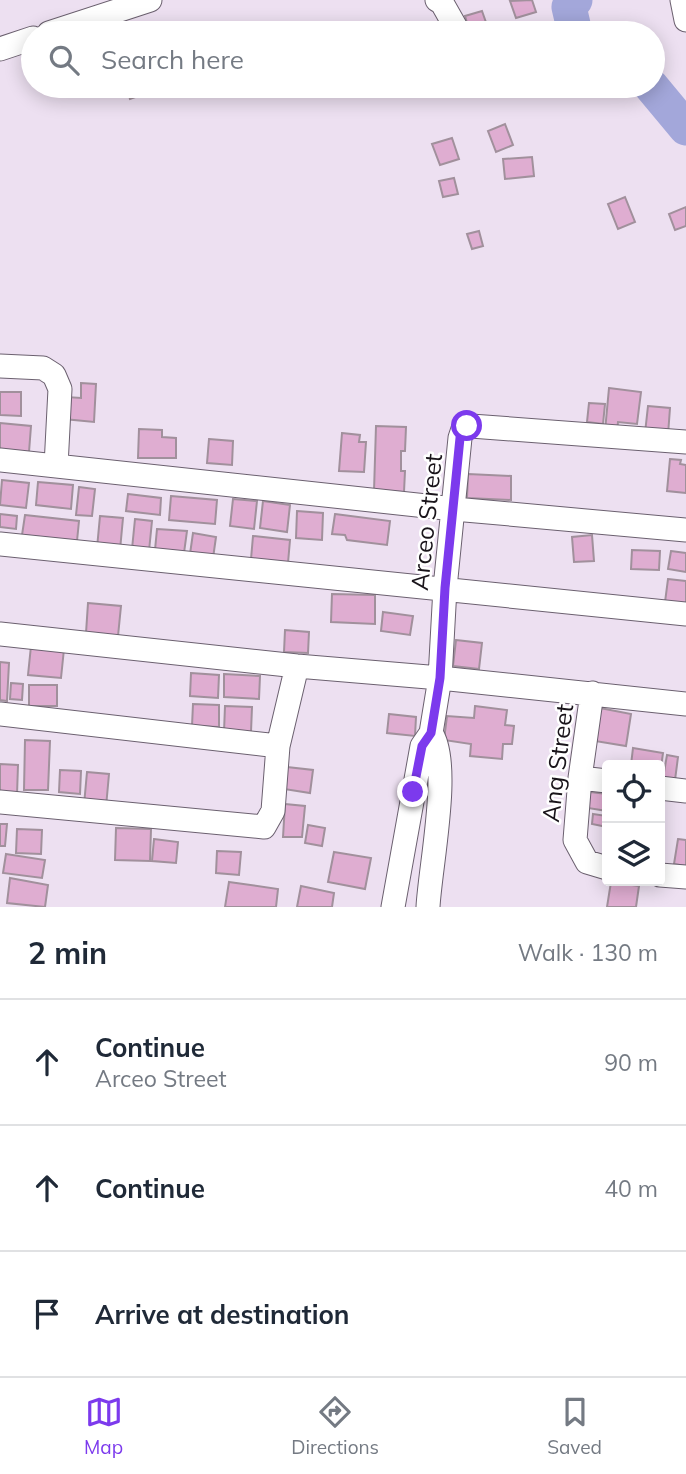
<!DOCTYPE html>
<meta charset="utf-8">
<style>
:root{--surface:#fff;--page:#f2f2f3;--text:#1f2937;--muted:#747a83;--line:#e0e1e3;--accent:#7c3aed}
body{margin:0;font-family:Mulish,sans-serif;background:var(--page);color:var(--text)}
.controls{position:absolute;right:21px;bottom:21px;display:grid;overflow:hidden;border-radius:7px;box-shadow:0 4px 18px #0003}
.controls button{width:63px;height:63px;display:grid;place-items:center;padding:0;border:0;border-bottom:2px solid var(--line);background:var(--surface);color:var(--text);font:35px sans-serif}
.stop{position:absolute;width:21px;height:21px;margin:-16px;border:5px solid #7c3aed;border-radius:50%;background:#fff}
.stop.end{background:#7c3aed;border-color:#fff;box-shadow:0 2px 7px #0008}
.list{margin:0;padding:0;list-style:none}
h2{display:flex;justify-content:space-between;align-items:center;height:91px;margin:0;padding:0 28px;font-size:30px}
h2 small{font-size:23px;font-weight:400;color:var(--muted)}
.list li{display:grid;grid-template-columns:46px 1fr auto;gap:21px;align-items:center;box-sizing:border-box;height:126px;padding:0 28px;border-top:2px solid var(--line)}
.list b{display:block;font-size:26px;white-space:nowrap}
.list p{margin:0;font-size:23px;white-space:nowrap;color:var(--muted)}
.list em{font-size:23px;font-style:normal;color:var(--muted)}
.icon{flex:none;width:38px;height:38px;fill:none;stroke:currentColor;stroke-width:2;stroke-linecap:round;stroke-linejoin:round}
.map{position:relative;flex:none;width:686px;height:907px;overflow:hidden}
.search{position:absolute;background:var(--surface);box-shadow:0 4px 18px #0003;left:21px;right:21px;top:21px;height:77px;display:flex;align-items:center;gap:18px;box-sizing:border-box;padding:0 24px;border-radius:38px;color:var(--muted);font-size:26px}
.sheet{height:469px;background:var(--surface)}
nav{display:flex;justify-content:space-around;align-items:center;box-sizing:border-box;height:98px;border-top:2px solid var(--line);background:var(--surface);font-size:19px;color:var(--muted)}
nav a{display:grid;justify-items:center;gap:4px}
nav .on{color:var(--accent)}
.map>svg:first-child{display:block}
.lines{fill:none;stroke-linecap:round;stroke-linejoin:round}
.river{stroke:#a3a7da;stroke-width:35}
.building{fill:#dfadd1;stroke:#a1909c;stroke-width:2}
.minor-casing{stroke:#6b606f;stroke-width:25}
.minor{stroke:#fff;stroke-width:23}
.route{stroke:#7c3aed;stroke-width:9}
.labels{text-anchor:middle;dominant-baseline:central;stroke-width:5;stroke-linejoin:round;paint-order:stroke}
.street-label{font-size:24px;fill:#19141a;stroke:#fff}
</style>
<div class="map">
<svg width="686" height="907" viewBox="0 0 686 907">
<rect width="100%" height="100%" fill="#ede0f1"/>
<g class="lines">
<path class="river" d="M 575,0 L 569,7 L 575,33
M 651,86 L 686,128"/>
</g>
<path class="building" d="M 532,0 L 536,12 L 516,18 L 510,1 Z
M 482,11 L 489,31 L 470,33 L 465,16 Z
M 126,86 L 144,86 L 147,93 L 130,99 Z
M 422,86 L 438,86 L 440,92 L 424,96 Z
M 505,124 L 513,145 L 496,152 L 488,131 Z
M 452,138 L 459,159 L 440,165 L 432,144 Z
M 532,157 L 534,176 L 505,179 L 503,159 Z
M 454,178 L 458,194 L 443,197 L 439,181 Z
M 625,197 L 635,222 L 618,229 L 608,204 Z
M 686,207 L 686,226 L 675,230 L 669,214 Z
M 479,231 L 483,246 L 472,249 L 467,234 Z
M 81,383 L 96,384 L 94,422 L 64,419 L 67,397 L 81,398 Z
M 609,388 L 641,392 L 637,424 L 618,422 L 617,432 L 605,431 Z
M 0,392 L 21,392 L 21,416 L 0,415 Z
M 589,403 L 605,404 L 603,424 L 587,422 Z
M 648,406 L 670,408 L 668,435 L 645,433 Z
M 0,423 L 31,426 L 29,452 L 0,450 Z
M 376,426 L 406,427 L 405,451 L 401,451 L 401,471 L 405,471 L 404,492 L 374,491 Z
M 139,429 L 162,430 L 162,437 L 176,438 L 176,458 L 138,458 Z
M 342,433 L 360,435 L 359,442 L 366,442 L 364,472 L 339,471 Z
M 209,439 L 233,441 L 232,465 L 207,463 Z
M 670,459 L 681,460 L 680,464 L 686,465 L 686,493 L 667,491 Z
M 468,474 L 511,476 L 511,500 L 467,498 Z
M 2,480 L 29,483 L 26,508 L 0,505 Z
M 38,482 L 73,485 L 71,509 L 36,505 Z
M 79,487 L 95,489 L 92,516 L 76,515 Z
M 128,494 L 161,498 L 160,515 L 126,511 Z
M 171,496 L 217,500 L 215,524 L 169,520 Z
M 233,499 L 257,501 L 254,529 L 230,526 Z
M 263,501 L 290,505 L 287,532 L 260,528 Z
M 297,511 L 323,513 L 322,540 L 296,538 Z
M 0,514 L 17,516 L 16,529 L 0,527 Z
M 335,514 L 390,521 L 387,545 L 347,540 L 345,535 L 332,534 Z
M 25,515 L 79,521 L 77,541 L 22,535 Z
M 100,516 L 123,518 L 120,550 L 97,548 Z
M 135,519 L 152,521 L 149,551 L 132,549 Z
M 157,529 L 187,531 L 184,553 L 155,550 Z
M 193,533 L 216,537 L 213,558 L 190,554 Z
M 592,535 L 594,561 L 574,562 L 572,537 Z
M 253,536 L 290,540 L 288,563 L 251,559 Z
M 632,550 L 660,551 L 659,570 L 631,569 Z
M 671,551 L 686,553 L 686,572 L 668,569 Z
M 668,579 L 686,581 L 686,604 L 665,602 Z
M 332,594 L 375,595 L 375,624 L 331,622 Z
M 88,603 L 121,606 L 118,636 L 86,633 Z
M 383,612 L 413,616 L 410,635 L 381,631 Z
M 285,630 L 309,632 L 308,653 L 284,652 Z
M 456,640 L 482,643 L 479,669 L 453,666 Z
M 31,646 L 64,649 L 61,678 L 28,675 Z
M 0,662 L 9,663 L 7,701 L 0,700 Z
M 191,673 L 219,675 L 218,698 L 190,696 Z
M 224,674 L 260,676 L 259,699 L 224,697 Z
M 11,683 L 23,684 L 22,700 L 10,699 Z
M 29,685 L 57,685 L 57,706 L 29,706 Z
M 193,704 L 219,705 L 219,727 L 192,726 Z
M 225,706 L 252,707 L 251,732 L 224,732 Z
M 475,706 L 507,710 L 505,725 L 514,726 L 512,744 L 503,744 L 502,759 L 470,756 L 471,744 L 444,740 L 447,716 L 474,718 Z
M 600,708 L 631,714 L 626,746 L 595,741 Z
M 389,714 L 416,717 L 415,736 L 387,733 Z
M 25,740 L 50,741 L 48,790 L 24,790 Z
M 633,748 L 663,753 L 660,775 L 660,765 L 631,765 Z
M 667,755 L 678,757 L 675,780 L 663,778 Z
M 0,764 L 18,765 L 17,795 L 0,794 Z
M 287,767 L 313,770 L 310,793 L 284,789 Z
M 60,770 L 81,771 L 80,794 L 59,792 Z
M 87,772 L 109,774 L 106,807 L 84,805 Z
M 590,792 L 607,794 L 607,811 L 588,808 Z
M 285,804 L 305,806 L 302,837 L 283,837 Z
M 593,814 L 607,816 L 607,827 L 592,824 Z
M 0,824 L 7,824 L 5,846 L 0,846 Z
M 308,825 L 325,828 L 322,846 L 305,843 Z
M 116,828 L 151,829 L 150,861 L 115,860 Z
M 17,829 L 42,830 L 41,854 L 16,853 Z
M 154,839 L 178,842 L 176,863 L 152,861 Z
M 678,839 L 686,840 L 686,866 L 674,864 Z
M 217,851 L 241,852 L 239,875 L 216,873 Z
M 334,852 L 371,858 L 365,889 L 328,882 Z
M 6,854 L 45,860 L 42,878 L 3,873 Z
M 10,878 L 48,885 L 45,907 L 7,903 Z
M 229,882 L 278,889 L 276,907 L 225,907 Z
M 611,882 L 639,886 L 636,907 L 607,907 Z
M 301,886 L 334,893 L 332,907 L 297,907 Z"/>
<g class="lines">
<g class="minor-casing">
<path id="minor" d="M 437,0 L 442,3 L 459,33
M 682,0 L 686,20
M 49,33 L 150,0
M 0,49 L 33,38
M 0,366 L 43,368 L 54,375 L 60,389 L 56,466
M 0,460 L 454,509 L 686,530
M 0,544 L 686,614
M 0,634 L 297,666 L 440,678 L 686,704
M 592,693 L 580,778 L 575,840 L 587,862 L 607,868
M 0,714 L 278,746
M 580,778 L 607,781
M 660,788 L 686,791
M 0,802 L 264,827 L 273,811 L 278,746 L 297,666
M 660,875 L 686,877
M 393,907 L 422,746 L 431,733 L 440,678 L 445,588 L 460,438 L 463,429 L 471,426 L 686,442
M 428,907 C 430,867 452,763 431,733"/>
</g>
<use href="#minor" class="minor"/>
</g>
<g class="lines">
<path class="route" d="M 413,792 L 422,746 L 431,733 L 440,678 L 445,588 L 460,438 L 463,429 L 467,426"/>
</g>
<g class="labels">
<g class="street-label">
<text transform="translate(426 522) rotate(-84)">Arceo Street</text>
<text transform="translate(557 763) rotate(-83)">Ang Street</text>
</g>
</g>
</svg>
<div class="controls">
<button><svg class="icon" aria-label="locate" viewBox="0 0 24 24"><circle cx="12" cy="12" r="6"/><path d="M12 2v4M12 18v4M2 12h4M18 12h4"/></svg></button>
<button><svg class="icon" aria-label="layers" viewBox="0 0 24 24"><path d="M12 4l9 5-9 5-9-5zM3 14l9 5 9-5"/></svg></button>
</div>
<div class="stop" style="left:467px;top:426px"></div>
<div class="stop end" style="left:413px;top:792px"></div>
<div class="search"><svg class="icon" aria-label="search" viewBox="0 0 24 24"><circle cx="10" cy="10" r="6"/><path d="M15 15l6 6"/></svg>Search here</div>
</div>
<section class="sheet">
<h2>2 min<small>Walk · 130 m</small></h2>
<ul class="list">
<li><svg class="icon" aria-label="ahead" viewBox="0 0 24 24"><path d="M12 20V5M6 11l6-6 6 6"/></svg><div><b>Continue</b><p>Arceo Street</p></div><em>90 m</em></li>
<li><svg class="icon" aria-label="ahead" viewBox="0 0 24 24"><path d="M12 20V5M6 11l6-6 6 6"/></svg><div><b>Continue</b></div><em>40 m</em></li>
<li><svg class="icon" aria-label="arrive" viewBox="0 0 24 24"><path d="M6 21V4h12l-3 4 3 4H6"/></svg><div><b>Arrive at destination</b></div></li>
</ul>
</section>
<nav>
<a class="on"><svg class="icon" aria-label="map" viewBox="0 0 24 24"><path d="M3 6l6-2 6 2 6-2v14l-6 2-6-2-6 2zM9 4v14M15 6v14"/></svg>Map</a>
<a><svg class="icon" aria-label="directions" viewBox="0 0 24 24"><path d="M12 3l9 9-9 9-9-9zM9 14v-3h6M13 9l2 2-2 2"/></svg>Directions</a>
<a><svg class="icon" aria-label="saved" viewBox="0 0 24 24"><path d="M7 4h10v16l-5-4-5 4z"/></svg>Saved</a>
</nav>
